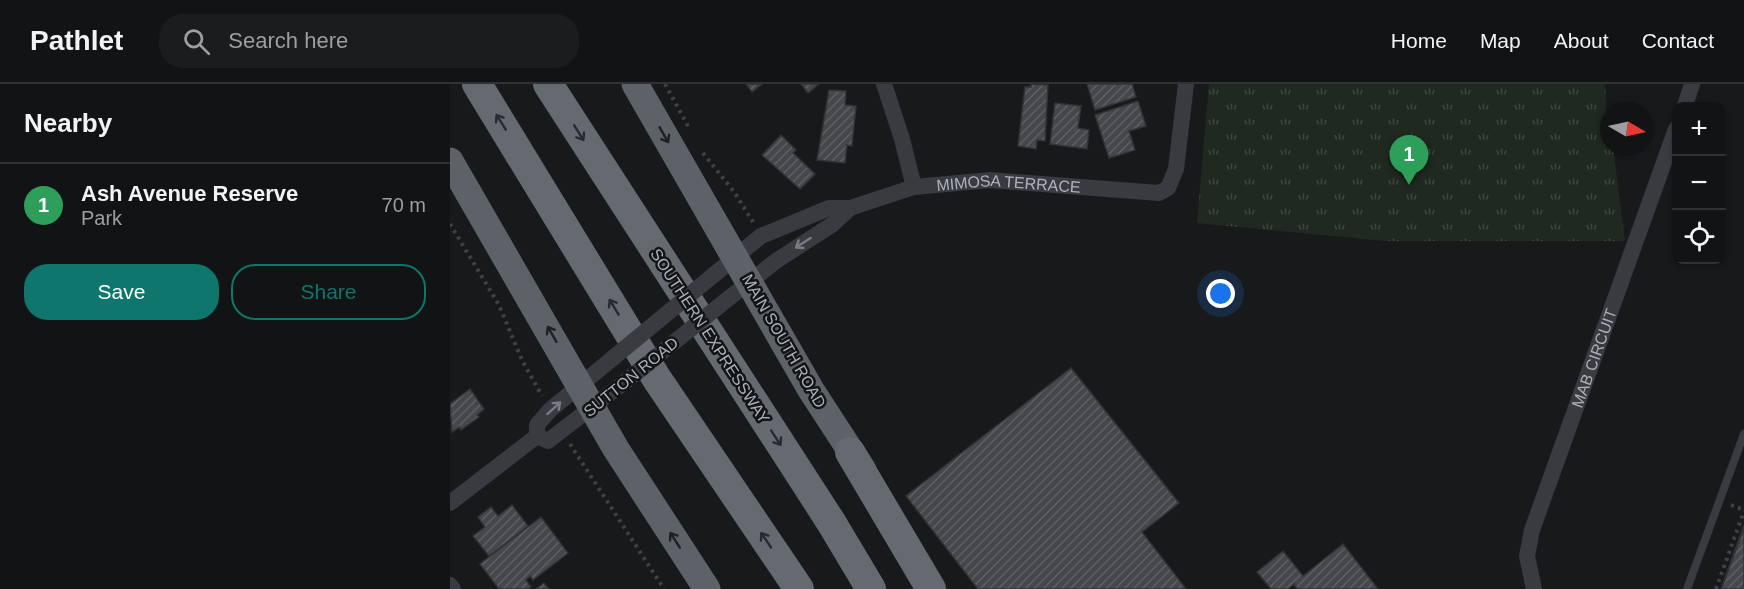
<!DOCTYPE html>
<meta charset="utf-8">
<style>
:root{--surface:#121314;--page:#1b1c1d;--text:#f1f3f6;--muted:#9c9ea0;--line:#313234;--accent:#0f766e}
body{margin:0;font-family:Helvetica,sans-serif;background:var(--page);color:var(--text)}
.controls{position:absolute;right:18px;top:18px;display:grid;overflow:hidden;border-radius:12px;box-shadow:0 2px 4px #0004}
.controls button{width:54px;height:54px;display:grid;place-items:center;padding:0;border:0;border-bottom:2px solid var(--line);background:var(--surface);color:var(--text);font:30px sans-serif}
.compass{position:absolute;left:1150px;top:18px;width:54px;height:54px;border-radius:50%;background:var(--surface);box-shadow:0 2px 4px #0004;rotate:99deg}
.you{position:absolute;left:771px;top:210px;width:21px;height:21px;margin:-15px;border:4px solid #fff;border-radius:50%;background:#1a73e8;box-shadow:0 0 0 9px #1a73e833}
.badge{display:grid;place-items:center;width:39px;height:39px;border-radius:50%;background:var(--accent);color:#fff;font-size:20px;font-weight:700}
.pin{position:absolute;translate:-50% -50px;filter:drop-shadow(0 2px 3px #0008)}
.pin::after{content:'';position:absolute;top:32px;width:21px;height:18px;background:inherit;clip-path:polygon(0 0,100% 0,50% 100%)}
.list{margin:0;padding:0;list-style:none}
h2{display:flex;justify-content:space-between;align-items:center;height:78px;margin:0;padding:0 24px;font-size:26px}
h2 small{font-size:20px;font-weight:400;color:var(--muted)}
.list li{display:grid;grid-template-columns:39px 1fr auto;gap:18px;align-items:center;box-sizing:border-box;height:84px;padding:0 24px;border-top:2px solid var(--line)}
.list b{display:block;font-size:22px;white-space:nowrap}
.list p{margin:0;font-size:20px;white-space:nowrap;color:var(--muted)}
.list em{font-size:20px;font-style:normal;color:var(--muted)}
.actions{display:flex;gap:12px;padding:18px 24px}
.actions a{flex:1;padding:14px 0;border:2px solid var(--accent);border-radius:24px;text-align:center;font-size:21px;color:var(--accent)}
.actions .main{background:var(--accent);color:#fff}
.icon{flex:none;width:33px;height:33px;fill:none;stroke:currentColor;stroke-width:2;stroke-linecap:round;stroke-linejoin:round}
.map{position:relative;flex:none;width:1294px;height:505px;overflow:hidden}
header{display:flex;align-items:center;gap:36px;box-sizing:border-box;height:84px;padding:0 30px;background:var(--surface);border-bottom:2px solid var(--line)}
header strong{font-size:28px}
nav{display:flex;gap:33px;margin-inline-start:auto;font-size:21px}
.search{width:420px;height:54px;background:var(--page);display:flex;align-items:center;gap:15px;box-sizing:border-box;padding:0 21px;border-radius:24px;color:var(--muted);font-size:22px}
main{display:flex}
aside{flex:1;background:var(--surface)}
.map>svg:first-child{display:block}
.park{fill:url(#park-tufts)}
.building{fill:url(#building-hatch);stroke:#323337;stroke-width:1.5}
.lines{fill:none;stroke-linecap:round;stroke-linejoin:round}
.path{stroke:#3f4247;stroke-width:4;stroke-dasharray:3 4.5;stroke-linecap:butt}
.service{stroke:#393b40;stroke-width:8}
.minor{stroke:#393b40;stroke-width:16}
.trunk{stroke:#5d6268;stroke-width:27}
.motorway{stroke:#656a71;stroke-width:30}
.minor-bridge{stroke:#393b40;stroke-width:16}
.oneway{stroke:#282a2d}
.oneway2{stroke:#1e2022}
.oneway3{stroke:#787c83}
.labels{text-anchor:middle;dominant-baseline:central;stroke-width:5;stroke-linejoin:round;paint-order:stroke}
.street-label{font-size:16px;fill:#abb2ba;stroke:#131416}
</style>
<header>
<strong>Pathlet</strong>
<div class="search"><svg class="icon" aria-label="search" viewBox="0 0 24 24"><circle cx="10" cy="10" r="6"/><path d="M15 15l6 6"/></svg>Search here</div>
<nav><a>Home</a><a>Map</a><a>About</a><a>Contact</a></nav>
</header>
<main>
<aside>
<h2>Nearby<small></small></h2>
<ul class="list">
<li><span class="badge" style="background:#2e9e5b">1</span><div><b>Ash Avenue Reserve</b><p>Park</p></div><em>70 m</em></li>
</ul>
<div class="actions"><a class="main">Save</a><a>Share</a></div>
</aside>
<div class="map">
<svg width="1294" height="505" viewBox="0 0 1294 505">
<defs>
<pattern id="park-tufts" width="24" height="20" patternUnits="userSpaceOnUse" patternTransform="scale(1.5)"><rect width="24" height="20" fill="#202920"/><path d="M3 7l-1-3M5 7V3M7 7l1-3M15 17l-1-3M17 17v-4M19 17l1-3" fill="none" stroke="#3e463e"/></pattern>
<pattern id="building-hatch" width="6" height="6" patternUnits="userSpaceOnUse" patternTransform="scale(1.5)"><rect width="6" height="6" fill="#45474b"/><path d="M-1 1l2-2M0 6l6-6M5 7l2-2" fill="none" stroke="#5d5f63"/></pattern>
</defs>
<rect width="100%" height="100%" fill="#18191b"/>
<path class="park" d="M 759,0 L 1155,0 L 1159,63 L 1163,63 L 1175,157 L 935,157 L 747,139 Z"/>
<path class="building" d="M 296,0 L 312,0 L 302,8 Z
M 351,0 L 369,0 L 358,9 Z
M 581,0 L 598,1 L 595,57 L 587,56 L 586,65 L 568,62 L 575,3 L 581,3 Z
M 637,0 L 682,0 L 686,13 L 645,26 Z
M 379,6 L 396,7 L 395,21 L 406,22 L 402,62 L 397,61 L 395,79 L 367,76 Z
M 688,17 L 696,42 L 679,47 L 685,66 L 659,74 L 645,31 Z
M 605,19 L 631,22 L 628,44 L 639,46 L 637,65 L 600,60 Z
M 331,51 L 346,66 L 343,69 L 365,90 L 350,105 L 312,71 Z
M 621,284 L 729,419 L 692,448 L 736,505 L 528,505 L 456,412 Z
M 20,305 L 34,325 L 27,331 L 29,333 L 11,346 L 9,343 L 2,348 L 0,320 Z
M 62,421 L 78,442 L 39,472 L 23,452 L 35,443 L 28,433 L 41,423 L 48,432 Z
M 91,433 L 118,469 L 83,496 L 80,492 L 76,496 L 81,503 L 78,505 L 49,505 L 30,480 Z
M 1294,441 L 1294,505 L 1271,505 Z
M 1294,444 L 1294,505 L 1271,505 L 1274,498 Z
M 893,460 L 928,505 L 847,505 L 844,500 L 838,505 L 821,505 L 807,488 L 833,467 L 853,492 Z
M 94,499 L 99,505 L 86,505 Z"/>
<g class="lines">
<path class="path" d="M 215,0 L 239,44
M 253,69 L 285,109 L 303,138
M 0,140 L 49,221 L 72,276 L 92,312
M 120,360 L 214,505
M 1281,421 L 1294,426
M 1266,505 L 1294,427"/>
<path class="service" d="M 1237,505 L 1294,350"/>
<g class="minor">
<path d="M 434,0 L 452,55 L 464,103"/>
<path d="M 1235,22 L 1242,0"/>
<path id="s1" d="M 266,189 L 311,152 L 379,124 L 400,124 L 464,103 L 540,96 L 709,109 L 718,104 L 726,85 L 736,0"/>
<path d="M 279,214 L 326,177 L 383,140 L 400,124"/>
<path d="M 87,352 L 87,341 L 100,326 L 163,274"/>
<path d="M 87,352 L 98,357 L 176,297"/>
<path d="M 0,419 L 87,352"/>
<path d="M 0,501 L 3,505"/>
<path id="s2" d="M 1084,505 L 1077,472 L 1082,446 L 1226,45"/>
</g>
<path class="trunk" d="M 185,0 L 361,306 L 413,386
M 0,77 L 166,365 L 257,505"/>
<path class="motorway" d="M 27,0 L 207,295 L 349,505
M 98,0 L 381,438 L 421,505
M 400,368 L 481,505"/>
<path class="minor-bridge" d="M 163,274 L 266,189
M 176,297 L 279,214"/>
</g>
<defs><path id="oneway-shaft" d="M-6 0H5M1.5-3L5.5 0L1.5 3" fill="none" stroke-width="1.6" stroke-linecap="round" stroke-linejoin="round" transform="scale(1.5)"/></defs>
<g class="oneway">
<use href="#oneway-shaft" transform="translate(51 38) rotate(-122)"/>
<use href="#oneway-shaft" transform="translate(129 49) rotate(58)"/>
<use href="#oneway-shaft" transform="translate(164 223) rotate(-121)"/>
<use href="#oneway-shaft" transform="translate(326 354) rotate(57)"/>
<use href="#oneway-shaft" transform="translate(316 456) rotate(-124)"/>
</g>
<g class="oneway2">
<use href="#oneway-shaft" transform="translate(214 51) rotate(60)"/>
<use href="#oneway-shaft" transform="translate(102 250) rotate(-120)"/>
<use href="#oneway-shaft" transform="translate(225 456) rotate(-123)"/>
</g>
<g class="oneway3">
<use href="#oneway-shaft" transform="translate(353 159) rotate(147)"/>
<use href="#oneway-shaft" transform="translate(104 324) rotate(-42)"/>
</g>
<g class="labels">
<g class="street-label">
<text stroke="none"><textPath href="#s1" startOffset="315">MIMOSA TERRACE</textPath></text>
<text transform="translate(260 252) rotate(57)">SOUTHERN EXPRESSWAY</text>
<text transform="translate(334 257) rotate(60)">MAIN SOUTH ROAD</text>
<text stroke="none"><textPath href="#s2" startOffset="243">MAB CIRCUIT</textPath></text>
<text transform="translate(181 293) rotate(-39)">SUTTON ROAD</text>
</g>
</g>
</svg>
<div class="controls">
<button>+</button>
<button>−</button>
<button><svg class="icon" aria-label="locate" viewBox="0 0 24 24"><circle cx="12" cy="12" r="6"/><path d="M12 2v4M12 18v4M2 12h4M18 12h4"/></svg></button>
</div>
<svg class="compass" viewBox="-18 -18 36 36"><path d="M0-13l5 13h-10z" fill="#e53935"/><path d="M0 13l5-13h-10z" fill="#9c9ea0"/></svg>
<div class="you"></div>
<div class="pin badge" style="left:959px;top:101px;background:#2e9e5b">1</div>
</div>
</main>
